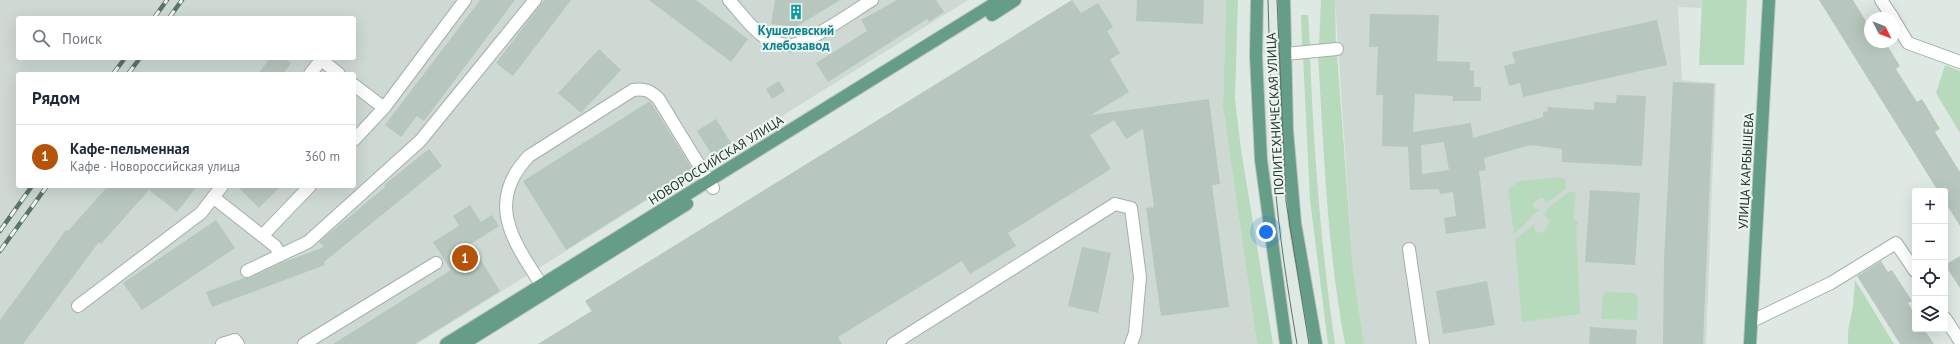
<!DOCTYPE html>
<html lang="ru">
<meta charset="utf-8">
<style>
:root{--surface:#fff;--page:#f2f2f3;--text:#1f2937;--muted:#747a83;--line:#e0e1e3;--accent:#b45309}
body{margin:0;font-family:"PT Sans",sans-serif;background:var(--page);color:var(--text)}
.controls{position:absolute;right:12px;bottom:12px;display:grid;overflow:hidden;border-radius:4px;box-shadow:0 4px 16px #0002}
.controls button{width:36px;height:36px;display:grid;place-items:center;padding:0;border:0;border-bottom:1px solid var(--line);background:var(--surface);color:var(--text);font:20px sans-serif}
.compass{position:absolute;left:1864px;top:12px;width:36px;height:36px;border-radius:50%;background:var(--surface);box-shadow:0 4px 16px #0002;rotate:132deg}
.you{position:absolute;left:1266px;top:232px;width:14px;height:14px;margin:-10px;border:3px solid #fff;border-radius:50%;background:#1a73e8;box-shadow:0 0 0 6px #1a73e833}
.badge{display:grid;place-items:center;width:26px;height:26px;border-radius:50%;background:var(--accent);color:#fff;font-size:13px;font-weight:700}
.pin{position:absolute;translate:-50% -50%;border:2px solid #fff;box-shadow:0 1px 4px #0006}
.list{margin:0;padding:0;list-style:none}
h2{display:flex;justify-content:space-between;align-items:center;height:52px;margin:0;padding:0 16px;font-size:17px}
h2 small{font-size:13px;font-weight:400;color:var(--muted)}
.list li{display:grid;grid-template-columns:26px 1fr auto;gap:12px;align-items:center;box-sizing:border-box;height:64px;padding:0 16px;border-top:1px solid var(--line)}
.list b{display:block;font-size:15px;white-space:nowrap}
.list p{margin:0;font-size:13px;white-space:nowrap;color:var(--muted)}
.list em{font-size:13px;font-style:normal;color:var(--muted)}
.icon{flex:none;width:22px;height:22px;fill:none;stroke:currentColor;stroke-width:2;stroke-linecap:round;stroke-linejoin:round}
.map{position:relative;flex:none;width:1960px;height:344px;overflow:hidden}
.search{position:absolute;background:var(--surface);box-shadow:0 4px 16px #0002;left:16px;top:16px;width:340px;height:44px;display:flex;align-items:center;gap:10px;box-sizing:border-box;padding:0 14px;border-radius:4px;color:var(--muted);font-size:15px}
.panel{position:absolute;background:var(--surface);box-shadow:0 4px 16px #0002;left:16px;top:72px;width:340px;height:116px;border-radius:4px}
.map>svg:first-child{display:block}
.built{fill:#cdd9d2;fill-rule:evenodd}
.green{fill:#b8dabc}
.building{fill:#b7c7be;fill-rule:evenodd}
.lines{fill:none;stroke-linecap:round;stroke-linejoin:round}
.minor-casing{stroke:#a2b0a9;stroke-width:14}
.major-casing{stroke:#bcc3c0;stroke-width:14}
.minor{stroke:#fff;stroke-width:12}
.major{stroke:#659d86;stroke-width:12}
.tram{stroke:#5b7469;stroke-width:1}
.rail-casing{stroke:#5b7469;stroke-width:4.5}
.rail{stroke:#eff6f1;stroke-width:3;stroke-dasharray:9;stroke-linecap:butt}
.labels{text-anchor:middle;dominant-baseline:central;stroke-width:4;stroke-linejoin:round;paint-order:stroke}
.culture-label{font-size:13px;font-weight:bold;fill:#0d838f;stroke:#eff6f1}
.street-label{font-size:13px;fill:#21382e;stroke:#eff6f1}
</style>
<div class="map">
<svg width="1960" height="344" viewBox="0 0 1960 344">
<rect width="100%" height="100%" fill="#dfe9e3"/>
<path class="built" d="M 0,0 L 968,0 L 417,344 L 0,344 ZM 18,18 L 354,18 L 354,58 L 18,58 ZM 18,74 L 354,74 L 354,186 L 18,186 Z
M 1072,0 L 1226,0 L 1223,107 L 1257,344 L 538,344 L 591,311 L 585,301 Z
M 1335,0 L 1702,0 L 1701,8 L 1678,7 L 1682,80 L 1716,83 L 1706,344 L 1364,344 L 1353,270 Z"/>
<path class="green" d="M 1226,0 L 1238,0 L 1235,99 L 1241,149 L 1273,344 L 1257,344 L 1223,107 Z
M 1321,0 L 1335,0 L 1336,44 L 1319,46 Z
M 1702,0 L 1747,0 L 1744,65 L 1699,65 Z
M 1301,15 L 1308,15 L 1310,45 L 1302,46 Z
M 1337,54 L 1353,270 L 1364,344 L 1345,344 C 1327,249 1324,152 1318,55 Z
M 1303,57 L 1310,57 C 1314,153 1321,248 1335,344 L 1328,344 L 1310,200 Z
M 1945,65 L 1960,71 L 1960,133 L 1936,93 Z
M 1560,177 L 1566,180 L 1566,189 L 1546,203 L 1544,198 L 1539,198 L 1533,204 L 1534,208 L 1539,210 L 1514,234 L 1508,189 L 1519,181 Z
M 1569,192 L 1576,192 L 1573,219 L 1579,223 L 1576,226 L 1580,314 L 1522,322 L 1515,240 L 1534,224 L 1535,230 L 1539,233 L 1544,232 L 1550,221 L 1545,216 L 1547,209 Z
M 1855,280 L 1894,344 L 1848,344 L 1848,331 L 1853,306 Z
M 1606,292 L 1635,293 L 1638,298 L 1637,320 L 1601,319 L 1603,295 Z"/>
<path class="building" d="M 480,0 L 515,0 L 424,121 L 417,116 L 401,137 L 385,125 Z
M 544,0 L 571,0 L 513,76 L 496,63 Z
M 649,0 L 696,0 L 748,39 L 731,62 Z
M 775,0 L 840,0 L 796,27 L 771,24 Z
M 897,0 L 936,0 L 944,12 L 929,22 L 927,19 L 828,82 L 816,63 L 867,31 L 861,20 Z
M 1072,0 L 1081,13 L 1098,3 L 1113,27 L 1107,31 L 1120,53 L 1110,60 L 1129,92 L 1091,115 L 1209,99 L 1220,184 L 1212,185 L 1229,307 L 1161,316 L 1146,208 L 1154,207 L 1143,129 L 1126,139 L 1114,120 L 1090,135 L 1111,169 L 1008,233 L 1016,246 L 970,274 L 962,261 L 838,337 L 842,344 L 538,344 L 592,311 L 585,301 Z
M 1137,0 L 1204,0 L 1203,24 L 1136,21 Z
M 1819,0 L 1853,0 L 1870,28 L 1870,42 L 1885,42 L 1900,66 L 1896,69 L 1917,102 L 1922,99 L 1940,129 L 1935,132 L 1960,172 L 1960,226 L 1945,202 L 1945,191 L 1938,191 Z
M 1370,14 L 1439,15 L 1437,61 L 1470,62 L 1470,71 L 1474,71 L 1474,87 L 1481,87 L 1481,101 L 1453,101 L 1453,96 L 1415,94 L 1413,132 L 1471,123 L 1473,138 L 1543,117 L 1543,112 L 1548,111 L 1547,107 L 1594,110 L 1594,102 L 1616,103 L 1617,95 L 1646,96 L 1642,166 L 1562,162 L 1562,149 L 1530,145 L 1484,158 L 1486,170 L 1479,171 L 1486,228 L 1446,234 L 1444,218 L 1456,216 L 1453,192 L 1440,194 L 1439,189 L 1410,190 L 1408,147 L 1382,146 L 1383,95 L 1376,95 L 1378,47 L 1369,47 ZM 1444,142 L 1449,170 L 1422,174 L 1421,145 Z
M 1657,20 L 1667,65 L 1523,97 L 1520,83 L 1509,86 L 1504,66 L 1515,63 L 1512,52 Z
M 599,49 L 621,70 L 581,113 L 558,93 Z
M 270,58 L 284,58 L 291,63 L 283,74 L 258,74 Z
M 779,81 L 785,91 L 772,99 L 766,89 Z
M 1673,82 L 1714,84 L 1703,344 L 1663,344 L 1664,260 Z
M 650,101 L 693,170 L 566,250 L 523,181 Z
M 716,119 L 733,146 L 714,158 L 697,131 Z
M 429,149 L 442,166 L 324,262 L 325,265 L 212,307 L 206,292 L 244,278 L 250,278 L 279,264 L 324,247 L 319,242 L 385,187 L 384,185 Z
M 108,186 L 197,186 L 177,212 L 149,190 L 101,244 L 99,242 L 23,344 L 0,344 L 0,320 L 66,230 L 68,231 Z
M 237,186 L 281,186 L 259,208 Z
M 1590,190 L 1640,193 L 1635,265 L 1585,262 Z
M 470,205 L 481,222 L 492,215 L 499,226 L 471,244 L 500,291 L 415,344 L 333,344 L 451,270 L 433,242 L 459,226 L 453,216 Z
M 216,220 L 235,248 L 142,310 L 123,283 Z
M 1082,247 L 1111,253 L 1098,313 L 1068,306 Z
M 1960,256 L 1960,288 L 1945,265 Z
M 1881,261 L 1888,272 L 1892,270 L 1912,301 L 1908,303 L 1915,315 L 1915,329 L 1924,329 L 1934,344 L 1900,344 L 1857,276 Z
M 1487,281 L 1495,325 L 1443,334 L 1436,291 Z
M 1590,327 L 1637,330 L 1636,344 L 1589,344 Z"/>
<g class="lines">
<g class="minor-casing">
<path id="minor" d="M 729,0 C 740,12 749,26 763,36 C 770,41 782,46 792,45 C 811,42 854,11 872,0
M 1881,0 L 1893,18
M 1894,20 L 1908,43 L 1960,62
M 1285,54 L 1337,49
M 319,58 L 339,74
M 310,74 L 321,60
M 354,85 L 384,108
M 354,140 L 384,108 L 465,0
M 213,197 L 275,246 L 281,255
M 262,236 L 310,186
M 1409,249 L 1423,344
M 247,271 L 308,242 L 420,141 L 535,0
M 546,292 C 517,246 482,205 529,156 L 633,90 C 645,88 650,91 658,98 L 713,188
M 78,306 L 201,213 L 222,186
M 1945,318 L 1960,341
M 1752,321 L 1831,283 L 1896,243 L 1915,271
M 222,344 L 235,340 L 238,344
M 304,344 L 436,263
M 893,344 L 1115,204 L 1131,208 L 1140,277 L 1135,333 L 1131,344"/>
</g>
<g class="major-casing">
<path id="major" d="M 1257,0 L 1256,56 L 1261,160 L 1286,344
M 1284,0 L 1287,130 L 1295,223 L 1316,344
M 992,15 L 1015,0
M 446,344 L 1000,0
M 463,344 L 687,204
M 1750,344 L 1769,0"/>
</g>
<use href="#minor" class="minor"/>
<use href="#major" class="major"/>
<path class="tram" d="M 1268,0 C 1270,61 1271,121 1275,182 C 1279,236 1288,290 1297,344
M 1277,0 L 1286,201 L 1309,344"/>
<g class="rail-casing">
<path id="rail" d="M 154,18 L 167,0
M 169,18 L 182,0
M 113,74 L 125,58
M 128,74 L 140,58
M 0,231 L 32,186
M 0,251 L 47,186"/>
</g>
<use href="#rail" class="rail"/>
</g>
<defs>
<g id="building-bare" transform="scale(1.2)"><path d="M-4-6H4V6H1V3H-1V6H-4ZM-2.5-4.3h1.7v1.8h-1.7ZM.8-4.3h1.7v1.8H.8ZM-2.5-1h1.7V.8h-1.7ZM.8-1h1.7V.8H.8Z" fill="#0f9aa8" stroke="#eff6f1" stroke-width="2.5" paint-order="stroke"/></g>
</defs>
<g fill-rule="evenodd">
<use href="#building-bare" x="796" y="12"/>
</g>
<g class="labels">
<g class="culture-label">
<text x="796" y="30">Кушелевский<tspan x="796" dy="15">хлебозавод</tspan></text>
</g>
<g class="street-label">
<text transform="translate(1275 114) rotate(-93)">ПОЛИТЕХНИЧЕСКАЯ УЛИЦА</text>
<text transform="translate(716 160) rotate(-32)">НОВОРОССИЙСКАЯ УЛИЦА</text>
<text transform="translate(1746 171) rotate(-87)">УЛИЦА КАРБЫШЕВА</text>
</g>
</g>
</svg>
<div class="controls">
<button>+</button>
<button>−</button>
<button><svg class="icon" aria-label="locate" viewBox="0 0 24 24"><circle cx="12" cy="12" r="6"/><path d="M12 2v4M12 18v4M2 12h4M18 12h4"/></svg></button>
<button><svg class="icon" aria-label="layers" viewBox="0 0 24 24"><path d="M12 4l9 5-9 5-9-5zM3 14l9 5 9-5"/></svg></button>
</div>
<svg class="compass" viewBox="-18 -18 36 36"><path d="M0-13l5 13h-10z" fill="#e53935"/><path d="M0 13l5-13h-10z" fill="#747a83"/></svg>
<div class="you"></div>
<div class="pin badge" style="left:465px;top:258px">1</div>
<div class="search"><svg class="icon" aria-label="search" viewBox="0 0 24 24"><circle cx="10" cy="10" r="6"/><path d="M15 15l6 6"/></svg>Поиск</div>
<section class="panel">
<h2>Рядом<small></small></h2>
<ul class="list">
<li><span class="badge">1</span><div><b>Кафе-пельменная</b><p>Кафе · Новороссийская улица</p></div><em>360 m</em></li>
</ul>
</section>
</div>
